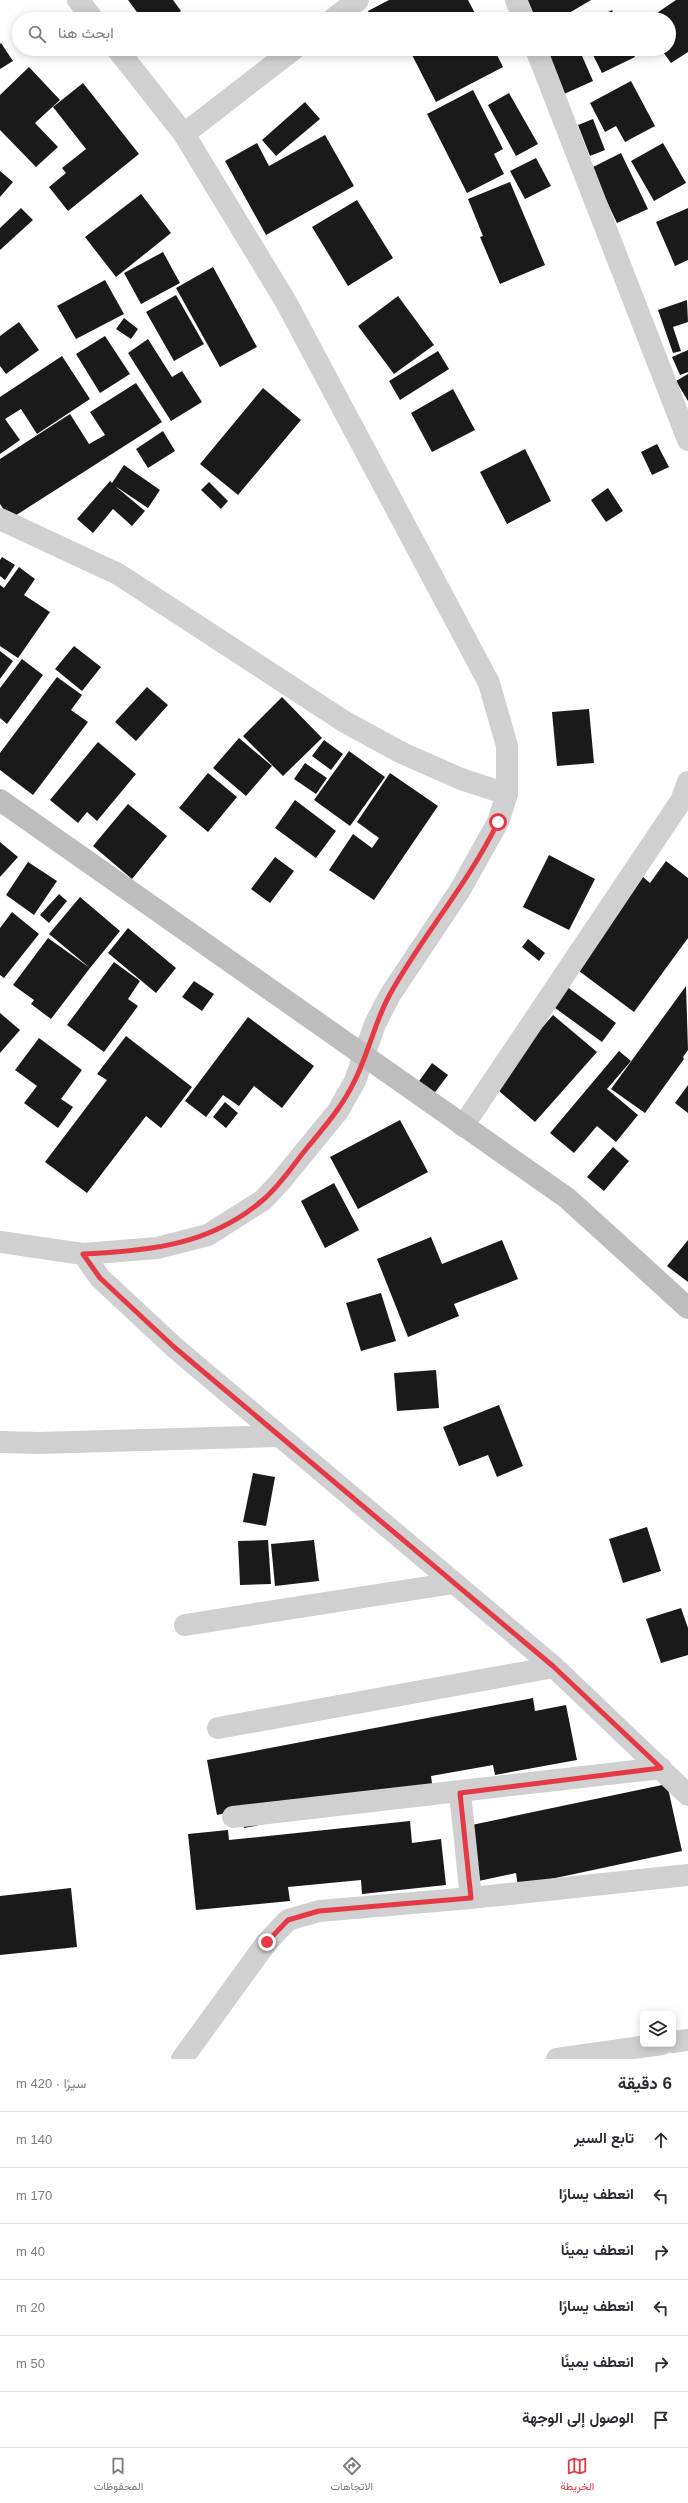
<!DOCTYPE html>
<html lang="ar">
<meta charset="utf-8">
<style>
:root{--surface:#fff;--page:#f7f7f7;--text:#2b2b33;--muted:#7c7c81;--line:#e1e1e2;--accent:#e63946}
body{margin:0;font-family:Arial,Vazirmatn,sans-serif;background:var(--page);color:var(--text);direction:rtl}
.controls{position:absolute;right:12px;bottom:12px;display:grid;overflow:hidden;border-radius:6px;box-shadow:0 2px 10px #0003}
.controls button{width:36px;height:36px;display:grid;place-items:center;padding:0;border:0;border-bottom:1px solid var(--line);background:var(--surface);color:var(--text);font:20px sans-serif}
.stop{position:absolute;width:12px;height:12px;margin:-9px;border:3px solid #e63946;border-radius:50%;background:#fff}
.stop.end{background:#e63946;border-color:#fff;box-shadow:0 1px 4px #0008}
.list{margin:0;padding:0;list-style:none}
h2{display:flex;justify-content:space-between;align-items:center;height:52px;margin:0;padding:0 16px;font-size:17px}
h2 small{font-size:13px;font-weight:400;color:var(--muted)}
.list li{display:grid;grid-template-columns:26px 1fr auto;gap:12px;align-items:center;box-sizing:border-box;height:56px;padding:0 16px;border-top:1px solid var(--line)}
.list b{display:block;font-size:15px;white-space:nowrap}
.list em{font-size:13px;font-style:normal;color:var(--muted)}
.icon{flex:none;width:22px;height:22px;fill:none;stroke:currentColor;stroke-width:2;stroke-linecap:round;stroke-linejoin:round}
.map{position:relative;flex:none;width:688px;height:2059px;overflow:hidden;direction:ltr}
.search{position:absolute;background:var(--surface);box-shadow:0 2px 10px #0003;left:12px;right:12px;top:12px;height:44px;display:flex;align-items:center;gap:10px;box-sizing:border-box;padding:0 14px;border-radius:22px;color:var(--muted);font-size:15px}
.sheet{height:388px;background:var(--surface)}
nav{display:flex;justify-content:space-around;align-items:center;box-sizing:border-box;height:56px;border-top:1px solid var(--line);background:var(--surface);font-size:11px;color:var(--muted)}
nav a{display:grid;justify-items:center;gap:2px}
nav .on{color:var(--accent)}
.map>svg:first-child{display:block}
.building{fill:#1a1a1a}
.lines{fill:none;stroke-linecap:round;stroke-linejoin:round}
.minor{stroke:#d0d0d0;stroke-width:22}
.tertiary{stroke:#d0d0d0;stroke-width:22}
.secondary{stroke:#bdbdbd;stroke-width:22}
.route{stroke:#e63946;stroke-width:5}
</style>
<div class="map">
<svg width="688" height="2059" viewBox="0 0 688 2059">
<rect width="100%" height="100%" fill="#fff"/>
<path class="building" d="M 128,0 L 173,0 L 181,11 L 171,19 L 142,19 Z
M 389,0 L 468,0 L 478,19 L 373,19 L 368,11 Z
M 517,0 L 591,0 L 559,19 L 527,19 Z
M 676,0 L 688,0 L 688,52 L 671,63 L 661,49 L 669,49 L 669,19 L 648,19 Z
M 612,10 L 616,19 L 594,19 Z
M 1,43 L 13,61 L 0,69 L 0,44 Z
M 409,49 L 494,49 L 503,67 L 436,102 Z
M 544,49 L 579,49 L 593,81 L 564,94 Z
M 590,49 L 631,49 L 635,57 L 602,73 Z
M 29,67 L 60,100 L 35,123 L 58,147 L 36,167 L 0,130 L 0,95 Z
M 631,81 L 655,126 L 625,142 L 616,126 L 605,132 L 590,103 Z
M 83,83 L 139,154 L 68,211 L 49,187 L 66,173 L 62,168 L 86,149 L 53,107 Z
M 473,90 L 503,149 L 494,154 L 504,174 L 467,193 L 427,114 Z
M 509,93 L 538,144 L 516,156 L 488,105 Z
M 305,102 L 320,119 L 276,156 L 262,140 Z
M 593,119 L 605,150 L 590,156 L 578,125 Z
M 325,135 L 354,186 L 266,235 L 225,161 L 257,143 L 269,166 Z
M 663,143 L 686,183 L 654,201 L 631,161 Z
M 621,153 L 648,209 L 617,223 L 591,168 Z
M 536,158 L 551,186 L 525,199 L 510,171 Z
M 0,171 L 13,182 L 0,197 Z
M 510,182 L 545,265 L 500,284 L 480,237 L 483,236 L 468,199 Z
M 141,194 L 171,233 L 116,277 L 85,237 Z
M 357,200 L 393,258 L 348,286 L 312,227 Z
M 21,208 L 33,220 L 0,250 L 0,228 Z
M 688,208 L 688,260 L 675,266 L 656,222 Z
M 163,252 L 180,283 L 141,304 L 124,273 Z
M 213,267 L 257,347 L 220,367 L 176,288 Z
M 105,280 L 124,314 L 76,339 L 57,306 Z
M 176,295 L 204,344 L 174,361 L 146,312 Z
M 398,296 L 434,345 L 394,374 L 358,326 Z
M 687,300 L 688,322 L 673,327 L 681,351 L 673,353 L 658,310 Z
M 124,318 L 138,329 L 131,339 L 116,329 Z
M 19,322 L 39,350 L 6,374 L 0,366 L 0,336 Z
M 105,336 L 130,374 L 100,393 L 76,354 Z
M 148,339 L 172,377 L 182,371 L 202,402 L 171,421 L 128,353 Z
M 688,350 L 688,372 L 680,375 L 672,357 Z
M 438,351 L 449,369 L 400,400 L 389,381 Z
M 62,356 L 90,399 L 37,434 L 21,409 L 5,419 L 20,440 L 0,454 L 0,397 Z
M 688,374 L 688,401 L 676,381 Z
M 136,383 L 162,422 L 10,519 L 0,504 L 0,459 L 70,414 L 89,444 L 105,435 L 90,412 Z
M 263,388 L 301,420 L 238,495 L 200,464 Z
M 453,389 L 475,430 L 432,452 L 411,413 Z
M 163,431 L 175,451 L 148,468 L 136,449 Z
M 657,444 L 669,467 L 652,475 L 641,452 Z
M 525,449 L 551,501 L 507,524 L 480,472 Z
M 124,465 L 160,490 L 148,508 L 115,486 L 145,511 L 132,526 L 113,509 L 93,533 L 77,519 L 110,481 L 112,483 Z
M 209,482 L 228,501 L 221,509 L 201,490 Z
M 608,488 L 623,511 L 606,522 L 591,500 Z
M 2,557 L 15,565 L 5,580 L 0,576 L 0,560 Z
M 19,567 L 35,579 L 24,595 L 50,612 L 18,658 L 0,646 L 0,585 L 4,588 Z
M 74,646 L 101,667 L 82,691 L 55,669 Z
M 0,651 L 13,661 L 0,679 Z
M 22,659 L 43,675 L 7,724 L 0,718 L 0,688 Z
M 57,677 L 82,695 L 71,710 L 88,722 L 33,795 L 0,770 L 0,753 Z
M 147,687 L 168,705 L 136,741 L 115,722 Z
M 282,697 L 322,738 L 283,776 L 243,736 Z
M 589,709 L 594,763 L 557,766 L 552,712 Z
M 239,738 L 272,766 L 246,796 L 213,768 Z
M 324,740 L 343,754 L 331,770 L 312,756 Z
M 98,742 L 136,774 L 97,821 L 87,812 L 78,823 L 50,800 Z
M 349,751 L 385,777 L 350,826 L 314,800 Z
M 305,763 L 327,778 L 316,794 L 294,779 Z
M 208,773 L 237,797 L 208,832 L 179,808 Z
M 390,773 L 438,806 L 374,900 L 329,870 L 353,834 L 372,848 L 379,838 L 357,822 Z
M 295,800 L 336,831 L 316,858 L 275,828 Z
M 128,804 L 167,836 L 132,879 L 93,846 Z
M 0,842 L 18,857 L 0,877 Z
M 549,855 L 595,879 L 569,930 L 523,907 Z
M 275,857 L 294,871 L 270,903 L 251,889 Z
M 666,861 L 688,878 L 688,938 L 634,1012 L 575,968 L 643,877 L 650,883 Z
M 28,862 L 57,881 L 34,915 L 6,895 Z
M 59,894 L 67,901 L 49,923 L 40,915 Z
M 80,897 L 120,931 L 90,968 L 49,934 Z
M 12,912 L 39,934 L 4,978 L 0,975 L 0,928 Z
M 128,928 L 176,968 L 156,993 L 108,953 Z
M 48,938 L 90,968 L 51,1019 L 31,1004 L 34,1000 L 13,985 Z
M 528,939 L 545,953 L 539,961 L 522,947 Z
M 114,962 L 140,981 L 128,999 L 138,1006 L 104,1052 L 67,1025 Z
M 194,981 L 214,994 L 202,1011 L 182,997 Z
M 566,986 L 616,1023 L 602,1042 L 551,1005 Z
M 686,986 L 688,1050 L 683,1057 L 684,1059 L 645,1113 L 611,1089 Z
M 0,1013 L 20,1030 L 0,1053 Z
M 553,1015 L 597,1052 L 535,1122 L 492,1085 Z
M 248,1017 L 314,1066 L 282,1108 L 254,1086 L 239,1106 L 223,1095 L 206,1117 L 185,1101 Z
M 126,1036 L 192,1087 L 161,1128 L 146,1116 L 87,1193 L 45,1162 L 107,1080 L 97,1074 Z
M 39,1038 L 82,1070 L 61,1099 L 73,1107 L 58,1128 L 24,1103 L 37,1086 L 15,1070 Z
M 619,1051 L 631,1061 L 607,1089 L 638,1115 L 616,1142 L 597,1126 L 574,1153 L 550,1133 Z
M 432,1063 L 448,1075 L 433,1095 L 417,1084 Z
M 688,1085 L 688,1113 L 675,1103 Z
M 225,1102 L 238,1113 L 226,1128 L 213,1117 Z
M 400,1120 L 428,1172 L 358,1209 L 330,1157 Z
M 613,1147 L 629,1161 L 604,1191 L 587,1177 Z
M 334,1183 L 359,1230 L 325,1248 L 301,1201 Z
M 431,1237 L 442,1264 L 502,1240 L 518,1279 L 454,1304 L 459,1316 L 408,1337 L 377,1259 Z
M 688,1240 L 688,1282 L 667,1266 Z
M 381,1293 L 396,1341 L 361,1351 L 346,1303 Z
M 436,1370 L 439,1408 L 397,1411 L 394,1373 Z
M 499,1405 L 523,1466 L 497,1477 L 488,1455 L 459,1466 L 443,1427 Z
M 253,1473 L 275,1477 L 266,1526 L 243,1522 Z
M 647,1527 L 661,1571 L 623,1583 L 609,1539 Z
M 268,1540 L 271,1584 L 240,1585 L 238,1541 Z
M 314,1540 L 319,1581 L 275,1586 L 271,1544 Z
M 681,1608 L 688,1628 L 688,1655 L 661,1663 L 646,1619 Z
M 533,1698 L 535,1711 L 566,1705 L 577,1760 L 495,1775 L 493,1765 L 431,1776 L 433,1791 L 244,1828 L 241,1810 L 217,1815 L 207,1760 Z
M 667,1784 L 682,1851 L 518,1886 L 516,1873 L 474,1882 L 462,1827 Z
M 410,1821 L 412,1843 L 441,1839 L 446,1885 L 362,1894 L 361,1880 L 288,1887 L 290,1901 L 196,1910 L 188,1834 L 228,1830 L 229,1840 Z
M 71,1888 L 77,1947 L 0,1955 L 0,1896 Z"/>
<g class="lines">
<path class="minor" d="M 78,0 L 93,19
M 516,0 L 524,19
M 333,19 L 358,0
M 536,49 L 688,440
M 184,134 L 294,49
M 0,519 L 118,574 L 345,722 L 402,753 L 461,779 L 507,794
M 463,1126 L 681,801 L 688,782
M 0,1242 L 83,1254 L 157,1248 L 208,1235 L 263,1200 L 280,1182 L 338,1111 L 355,1081 L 375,1024 L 390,995 L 460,890 L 498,822 L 507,794 L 507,746 L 489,683 L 286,302 L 184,134 L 117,49
M 83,1254 L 100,1278 L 174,1347 L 554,1667 L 688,1795
M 0,1442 L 39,1443 L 278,1436
M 185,1625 L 454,1583
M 218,1728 L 554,1667
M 460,1793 L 471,1898
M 233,1817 L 661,1768
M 182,2059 L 267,1942 L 288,1920 L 319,1911 L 471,1898 L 688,1875"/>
<path class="tertiary" d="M 673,2042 L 688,2040
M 557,2059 L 662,2044"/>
<path class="secondary" d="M 0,800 L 567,1198 L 688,1308"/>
</g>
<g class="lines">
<path class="route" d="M 267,1942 L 288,1920 L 319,1911 L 471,1898 L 460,1793 L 661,1768 L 554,1667 L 174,1347 L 100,1278 L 83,1254 C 150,1251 211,1245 264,1199 C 281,1184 293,1165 307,1148 C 325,1126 342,1107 354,1082 C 368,1055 374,1024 389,996 C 422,936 468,884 498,822"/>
</g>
</svg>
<div class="controls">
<button><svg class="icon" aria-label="layers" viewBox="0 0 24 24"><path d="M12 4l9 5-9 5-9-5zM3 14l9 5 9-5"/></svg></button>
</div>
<div class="stop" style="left:498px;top:822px"></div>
<div class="stop end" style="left:267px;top:1942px"></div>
<div class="search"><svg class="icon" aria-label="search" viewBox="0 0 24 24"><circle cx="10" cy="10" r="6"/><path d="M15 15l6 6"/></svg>ابحث هنا</div>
</div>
<section class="sheet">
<h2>6 دقيقة<small>سيرًا · 420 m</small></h2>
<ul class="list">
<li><svg class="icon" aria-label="ahead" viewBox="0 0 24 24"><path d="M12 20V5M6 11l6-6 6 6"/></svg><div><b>تابع السير</b></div><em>140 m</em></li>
<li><svg class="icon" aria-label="left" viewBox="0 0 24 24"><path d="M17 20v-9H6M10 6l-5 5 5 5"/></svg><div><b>انعطف يسارًا</b></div><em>170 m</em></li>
<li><svg class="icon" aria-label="right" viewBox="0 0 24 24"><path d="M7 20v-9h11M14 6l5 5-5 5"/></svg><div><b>انعطف يمينًا</b></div><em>40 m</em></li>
<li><svg class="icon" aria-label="left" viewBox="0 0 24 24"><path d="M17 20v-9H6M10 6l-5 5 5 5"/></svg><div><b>انعطف يسارًا</b></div><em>20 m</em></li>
<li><svg class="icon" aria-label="right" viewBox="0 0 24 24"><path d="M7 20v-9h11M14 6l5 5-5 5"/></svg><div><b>انعطف يمينًا</b></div><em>50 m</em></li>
<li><svg class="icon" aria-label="arrive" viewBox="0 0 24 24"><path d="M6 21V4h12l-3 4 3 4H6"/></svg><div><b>الوصول إلى الوجهة</b></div></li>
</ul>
</section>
<nav>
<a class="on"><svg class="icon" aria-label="map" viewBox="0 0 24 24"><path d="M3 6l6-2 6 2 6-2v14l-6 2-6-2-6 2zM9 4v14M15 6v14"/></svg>الخريطة</a>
<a><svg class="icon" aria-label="directions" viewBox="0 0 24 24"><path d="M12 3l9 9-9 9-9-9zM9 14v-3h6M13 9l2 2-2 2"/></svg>الاتجاهات</a>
<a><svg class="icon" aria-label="saved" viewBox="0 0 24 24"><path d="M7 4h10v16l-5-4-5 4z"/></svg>المحفوظات</a>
</nav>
